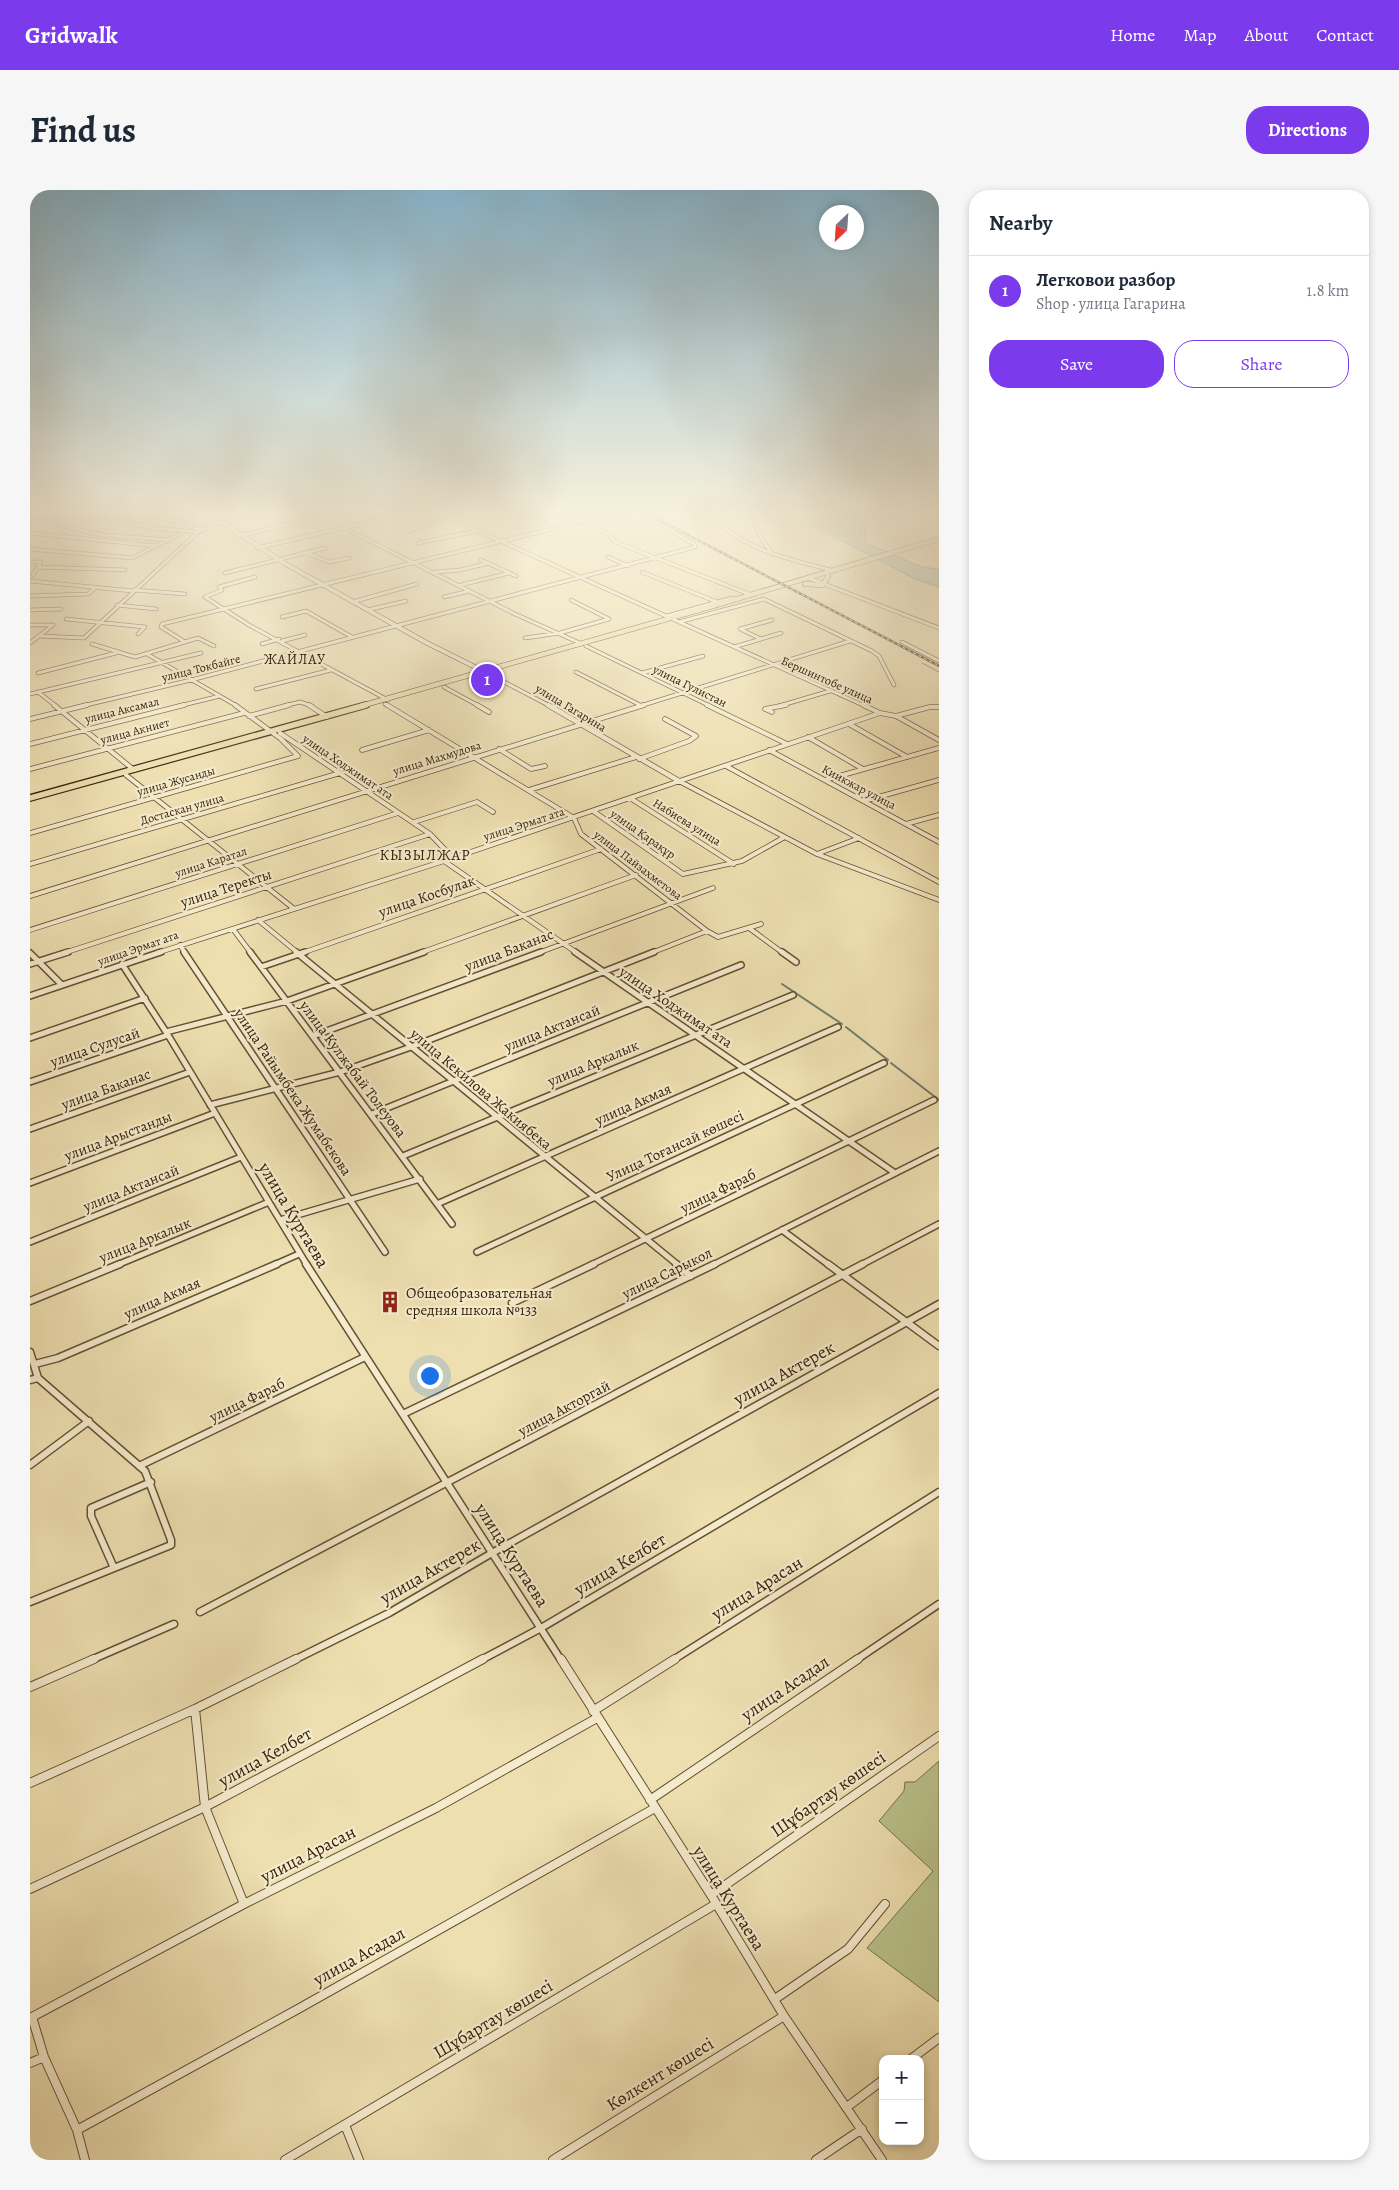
<!DOCTYPE html>
<meta charset="utf-8">
<style>
:root{--surface:#fff;--page:#f6f6f7;--text:#1f2937;--muted:#747a83;--line:#e0e1e3;--accent:#7c3aed}
body{margin:0;font-family:Alegreya,serif;background:var(--page);color:var(--text)}
.controls{position:absolute;right:15px;bottom:15px;display:grid;overflow:hidden;border-radius:10px;box-shadow:0 2px 8px #0003}
.controls button{width:45px;height:45px;display:grid;place-items:center;padding:0;border:0;border-bottom:1px solid var(--line);background:var(--surface);color:var(--text);font:25px sans-serif}
.compass{position:absolute;left:789px;top:15px;width:45px;height:45px;border-radius:50%;background:var(--surface);box-shadow:0 2px 8px #0003;rotate:205deg}
.you{position:absolute;left:399px;top:1185px;width:18px;height:18px;margin:-12px;border:4px solid #fff;border-radius:50%;background:#1a73e8;box-shadow:0 0 0 8px #1a73e833}
.badge{display:grid;place-items:center;width:32px;height:32px;border-radius:50%;background:var(--accent);color:#fff;font-size:16px;font-weight:700}
.pin{position:absolute;translate:-50% -50%;border:2px solid #fff;box-shadow:0 1px 5px #0006}
.list{margin:0;padding:0;list-style:none}
h2{display:flex;justify-content:space-between;align-items:center;height:65px;margin:0;padding:0 20px;font-size:21px}
h2 small{font-size:16px;font-weight:400;color:var(--muted)}
.list li{display:grid;grid-template-columns:32px 1fr auto;gap:15px;align-items:center;box-sizing:border-box;height:70px;padding:0 20px;border-top:1px solid var(--line)}
.list b{display:block;font-size:19px;white-space:nowrap}
.list p{margin:0;font-size:16px;white-space:nowrap;color:var(--muted)}
.list em{font-size:16px;font-style:normal;color:var(--muted)}
.actions{display:flex;gap:10px;padding:15px 20px}
.actions a{flex:1;padding:11px 0;border:1px solid var(--accent);border-radius:20px;text-align:center;font-size:18px;color:var(--accent)}
.actions .main{background:var(--accent);color:#fff}
.map{position:relative;flex:none;width:909px;height:1970px;overflow:hidden;border-radius:20px}
header{display:flex;align-items:center;gap:30px;box-sizing:border-box;height:70px;padding:0 25px;background:var(--accent);color:#fff}
header strong{font-size:24px}
nav{display:flex;gap:28px;margin-inline-start:auto;font-size:18px}
.intro{display:flex;align-items:center;justify-content:space-between;box-sizing:border-box;height:120px;padding:0 30px}
h1{margin:0;font-size:35px}
.button{padding:12px 22px;border-radius:20px;background:var(--accent);color:#fff;font-size:18px;font-weight:700}
main{display:flex;gap:30px;padding:0 30px}
aside{flex:1;background:var(--surface);border-radius:20px;box-shadow:0 2px 8px #0003}
.map>svg:first-child{display:block}
.green{fill:#b9c18b;stroke:#78714a}
.water{fill:#99bcad;stroke:#717e6b}
.lines{fill:none;stroke-linecap:round;stroke-linejoin:round}
.shore{stroke:#686e5a;stroke-width:1}
.stream-far1{stroke:#717e6b;stroke-width:1}
.stream{stroke:#717e6b;stroke-width:2}
.minor-far4-casing{stroke:#645032;stroke-width:4.5}
.minor-far3-casing{stroke:#645032;stroke-width:5.5}
.minor-far2-casing{stroke:#645032;stroke-width:8}
.minor-far1-casing{stroke:#645032;stroke-width:9}
.minor-casing{stroke:#645032;stroke-width:10}
.tertiary-far1-casing{stroke:#645032;stroke-width:4.5}
.tertiary-casing{stroke:#645032;stroke-width:6}
.secondary-casing{stroke:#362108;stroke-width:5}
.trunk-far1-casing{stroke:#362108;stroke-width:5.5}
.trunk-casing{stroke:#362108;stroke-width:8}
.minor-far4{stroke:#f4eacc;stroke-width:3}
.minor-far3{stroke:#f4eacc;stroke-width:4}
.minor-far2{stroke:#f4eacc;stroke-width:5}
.minor-far1{stroke:#f4eacc;stroke-width:6}
.minor{stroke:#f4eacc;stroke-width:8}
.tertiary-far1{stroke:#f4eacc;stroke-width:3}
.tertiary{stroke:#f4eacc;stroke-width:4.5}
.secondary{stroke:#f4eacc;stroke-width:4}
.trunk-far1{stroke:#eedfb1;stroke-width:4.5}
.trunk{stroke:#eedfb1;stroke-width:5.5}
.rail-casing{stroke:#362108;stroke-width:2.5}
.rail{stroke:#f4eacc;stroke-width:1;stroke-dasharray:3;stroke-linecap:butt}
.labels{text-anchor:middle;dominant-baseline:central;stroke-width:4.5;stroke-linejoin:round;paint-order:stroke}
.far-street-label{font-size:12px;fill:#362108;stroke:#f4eacc}
.far-neighbourhood-label{font-size:14px;letter-spacing:1px;fill:#362108;stroke:#f4eacc}
.far-quarter-label{font-size:15px;letter-spacing:1px;fill:#362108;stroke:#f4eacc}
.street-label{font-size:15px;fill:#362108;stroke:#f4eacc}
.poi-label{font-size:15px;fill:#362108;stroke:#f4eacc;text-anchor:start}
.near-street-label{font-size:18px;fill:#362108;stroke:#f4eacc}
</style>
<header>
<strong>Gridwalk</strong>
<nav><a>Home</a><a>Map</a><a>About</a><a>Contact</a></nav>
</header>
<div class="intro"><h1>Find us</h1><a class="button">Directions</a></div>
<main>
<div class="map">
<svg width="909" height="1970" viewBox="0 0 909 1970">
<rect width="100%" height="100%" fill="#eedfb1"/>
<filter id="stains"><feTurbulence type="fractalNoise" baseFrequency=".004" numOctaves="4"/><feColorMatrix values="0 0 0 0 .2 0 0 0 0 .09 0 0 0 0 .02 0 0 0 .5 -.17"/></filter>
<radialGradient id="worn" r=".72"><stop offset=".6" stop-color="#630" stop-opacity="0"/><stop offset="1" stop-color="#630" stop-opacity=".3"/></radialGradient>
<path class="green" d="M 909,1571 L 909,1812 L 837,1758 L 903,1681 L 849,1631 L 874,1601 L 875,1592 L 885,1592 Z"/>
<path class="water" d="M 781,321 L 823,321 L 839,328 L 835,346 L 836,353 L 892,377 L 909,379 L 909,397 L 885,389 L 784,336 Z"/>
<g class="lines">
<path class="shore" d="M 786,321 L 790,333 L 828,353 L 833,333 L 824,327 L 822,321
M 793,321 L 796,329 L 823,343 L 826,336 L 818,330 L 816,321"/>
<path class="stream-far1" d="M 892,473 L 909,482"/>
<path class="stream" d="M 752,794 L 812,834
M 816,837 L 858,870
M 861,873 L 909,910"/>
<g class="minor-far4-casing">
<path id="minor-far4" d="M 47,321 L 122,338 L 168,342
M 112,321 L 171,340
M 301,321 L 298,322 L 326,335
M 404,321 L 835,516
M 525,321 L 577,343 L 585,352 L 719,404
M 677,321 C 713,361 755,368 805,381
M 720,321 L 731,347 L 742,364
M 0,329 L 73,345 L 139,350
M 189,334 L 245,321
M 314,338 L 485,424 L 552,454
M 377,341 L 419,329
M 0,343 L 126,356
M 208,346 L 265,333
M 388,353 L 446,341
M 227,358 L 386,321
M 0,359 L 102,368 L 152,343
M 277,363 L 299,372 L 319,368
M 578,367 L 598,376
M 451,370 L 486,386
M 0,372 L 11,372 L 8,377 L 95,380
M 405,382 L 430,380 L 459,373
M 612,382 L 687,412
M 195,383 L 295,358
M 2,386 L 8,377
M 781,389 L 909,438
M 0,391 L 103,401
M 431,395 L 479,383
M 104,400 L 155,404
M 0,406 L 58,404 L 66,397
M 175,407 L 219,435 L 358,510
M 175,407 L 192,400 L 189,397 L 225,387
M 414,407 L 440,401
M 322,412 L 387,394
M 87,415 L 126,419
M 0,420 L 31,419
M 337,420 L 376,411
M 637,426 L 702,408
M 252,427 L 276,421 L 322,447
M 36,429 L 115,437 L 108,444
M 649,432 L 734,409 L 842,461 L 849,466 L 864,495
M 0,435 L 23,435 L 0,453
M 10,446 L 54,448 L 168,342 L 188,332
M 495,448 L 530,443 L 579,429 L 541,410
M 731,449 L 710,439 L 742,430
M 252,451 L 275,445
M 155,452 L 131,437 L 132,434 L 575,326 L 593,328
M 872,452 L 909,471
M 62,454 L 105,467 L 168,448 L 184,456
M 232,454 L 249,449
M 556,456 L 680,516
M 704,457 L 751,443
M 117,464 L 207,516
M 546,482 L 610,515
M 8,483 L 86,463
M 612,483 L 673,466
M 414,497 L 449,516
M 226,499 L 301,480
M 8,502 L 26,516
M 0,504 L 171,463
M 355,514 L 359,516
M 52,516 L 165,489 L 665,357 L 664,354 L 616,326
M 149,516 L 190,506
M 254,516 L 270,512 L 282,516
M 610,516 L 820,451
M 749,516 L 800,501"/>
</g>
<g class="minor-far3-casing">
<path id="minor-far3" d="M 24,515 L 104,580
M 279,515 L 297,527
M 357,515 L 544,628 L 551,644 L 677,741 L 688,747 L 731,734
M 447,515 L 459,522
M 677,515 L 757,554
M 833,515 L 850,523 L 866,526 L 909,550
M 742,522 L 735,519 L 756,515
M 219,526 L 259,515
M 866,526 L 900,517 L 909,517
M 0,529 L 57,515
M 819,534 L 877,567
M 250,543 L 400,644 L 423,668
M 778,547 L 833,579
M 0,554 L 154,515
M 469,559 L 501,579 L 515,576
M 332,560 L 399,540
M 739,560 L 909,652
M 609,569 L 659,551 L 666,546 L 635,529
M 696,576 L 909,692
M 0,579 L 214,523
M 96,585 L 263,718
M 795,590 L 909,558
M 649,591 L 787,664 L 909,710
M 499,600 L 606,567
M 600,608 L 704,674
M 834,611 L 909,590
M 563,621 L 653,684 L 712,671 L 753,648
M 384,632 L 447,612 L 463,622
M 876,634 L 909,625
M 0,643 L 268,566 L 251,549 L 205,515
M 787,664 L 829,648
M 414,671 L 547,763
M 0,674 L 310,583
M 0,706 L 614,515
M 228,730 L 268,763
M 719,738 L 753,763
M 203,739 L 221,763
M 0,740 L 368,623
M 150,755 L 155,763
M 34,763 L 400,644
M 127,763 L 414,671 L 850,523
M 272,763 L 571,659
M 390,763 L 606,685
M 508,763 L 683,698
M 621,763 L 677,741"/>
</g>
<g class="minor-far2-casing">
<path id="minor-far2" d="M 154,762 L 355,1062
M 220,762 L 422,1034
M 266,762 L 648,1075
M 545,762 L 865,983
M 752,762 L 766,772
M 0,763 L 32,795
M 0,774 L 38,762
M 92,774 L 138,845 L 277,1075
M 231,777 L 275,762
M 0,806 L 131,762
M 136,842 L 257,811 L 394,762
M 283,846 L 511,762
M 0,848 L 115,808
M 0,892 L 138,845
M 180,915 L 310,882 L 381,857 L 624,762
M 342,924 L 711,775
M 0,939 L 160,882
M 373,966 L 763,805
M 0,993 L 185,923
M 407,1014 L 808,837
M 250,1030 L 390,989
M 752,1040 L 799,1075
M 0,1052 L 211,967
M 447,1062 L 854,873
M 87,1075 L 239,1012
M 244,1075 L 269,1064
M 561,1075 L 904,910
M 683,1075 L 909,961
M 831,1075 L 909,1034"/>
</g>
<g class="minor-far1-casing">
<path id="minor-far1" d="M 276,1074 L 531,1470
M 646,1074 L 661,1086
M 798,1074 L 909,1156
M 0,1111 L 90,1074
M 482,1113 L 564,1074
M 0,1162 L 8,1188 L 115,1281 L 141,1350 L 141,1355 L 0,1412
M 5,1174 L 28,1168 L 247,1074
M 0,1190 L 8,1188
M 373,1224 L 685,1074
M 0,1275 L 59,1231
M 109,1276 L 335,1167
M 84,1378 L 61,1326 L 61,1318 L 121,1292
M 170,1422 L 833,1074
M 61,1470 L 144,1434
M 264,1470 L 359,1423 L 462,1363 L 909,1114
M 451,1470 L 511,1438 L 909,1203
M 643,1470 L 909,1302
M 826,1470 L 909,1414"/>
</g>
<g class="minor-casing">
<path id="minor" d="M 531,1469 L 681,1705 L 754,1826 L 852,1970
M 0,1497 L 64,1469
M 165,1519 L 175,1617 L 214,1714
M 563,1521 L 645,1469
M 0,1593 L 165,1519 L 266,1469
M 620,1610 L 828,1469
M 0,1699 L 175,1617 L 453,1469
M 681,1705 L 909,1546
M 745,1809 L 818,1759 L 855,1714
M 881,1869 L 909,1848
M 0,1873 L 14,1867
M 817,1917 L 853,1890
M 315,1935 L 329,1970
M 47,1940 L 268,1819 L 625,1618
M 55,1970 L 47,1940 L 14,1867 L 2,1827 L 214,1714 L 406,1618 L 567,1528
M 255,1970 L 686,1714
M 523,1970 L 754,1826
M 786,1970 L 832,1939"/>
</g>
<g class="tertiary-far1-casing">
<path id="tertiary-far1" d="M 459,484 L 520,516"/>
</g>
<g class="tertiary-casing">
<path id="tertiary" d="M 518,515 L 649,591"/>
</g>
<g class="secondary-casing">
<path id="secondary" d="M 175,321 L 254,373 L 397,453 L 459,484"/>
</g>
<g class="trunk-far1-casing">
<path id="trunk-far1" d="M 775,394 L 793,395 L 798,386
M 331,516 L 683,416 L 909,349"/>
</g>
<g class="trunk-casing">
<path id="trunk" d="M 0,608 L 336,515"/>
</g>
<use href="#minor-far4" class="minor-far4"/>
<use href="#minor-far3" class="minor-far3"/>
<use href="#minor-far2" class="minor-far2"/>
<use href="#minor-far1" class="minor-far1"/>
<use href="#minor" class="minor"/>
<use href="#tertiary-far1" class="tertiary-far1"/>
<use href="#tertiary" class="tertiary"/>
<use href="#secondary" class="secondary"/>
<use href="#trunk-far1" class="trunk-far1"/>
<use href="#trunk" class="trunk"/>
<g class="rail-casing">
<path id="rail" d="M 612,321 L 909,476"/>
</g>
<use href="#rail" class="rail"/>
</g>
<linearGradient id="sky" x2="0" y2="1"><stop stop-color="#88b7d0"/><stop offset="0.54" stop-color="#f7f1dc"/><stop offset="1" stop-color="#f7f1dc" stop-opacity="0"/></linearGradient>
<rect width="909" height="597" fill="url(#sky)"/>
<defs>
<g id="building-bare" transform="scale(1.725)"><path d="M-4-6H4V6H1V3H-1V6H-4ZM-2.5-4.3h1.7v1.8h-1.7ZM.8-4.3h1.7v1.8H.8ZM-2.5-1h1.7V.8h-1.7ZM.8-1h1.7V.8H.8Z" fill="#8f2418" stroke="#f4eacc" stroke-width="2.5" paint-order="stroke"/></g>
</defs>
<g fill-rule="evenodd">
<use href="#building-bare" x="360" y="1112"/>
</g>
<g class="labels">
<g class="far-street-label">
<text transform="translate(171 478) rotate(-14)">улица Токбайге</text>
<text transform="translate(797 490) rotate(24)">Бершинтобе улица</text>
<text transform="translate(660 496) rotate(26)">улица Гулистан</text>
<text transform="translate(541 518) rotate(31)">улица Гагарина</text>
<text transform="translate(92 520) rotate(-14)">улица Аксамал</text>
<text transform="translate(105 541) rotate(-15)">улица Акниет</text>
<text transform="translate(407 568) rotate(-17)">улица Махмудова</text>
<text transform="translate(318 577) rotate(34)">улица Ходжимат ата</text>
<text transform="translate(146 591) rotate(-16)">улица Жусанды</text>
<text transform="translate(829 597) rotate(28)">Киикжар улица</text>
<text transform="translate(152 619) rotate(-16)">Достаскан улица</text>
<text transform="translate(657 632) rotate(32)">Набиева улица</text>
<text transform="translate(494 634) rotate(-18)">улица Эрмат ата</text>
<text transform="translate(613 644) rotate(35)">улица Қарақұр</text>
<text transform="translate(181 672) rotate(-18)">улица Каратал</text>
<text transform="translate(608 675) rotate(37)">улица Пайзахметова</text>
<text transform="translate(108 758) rotate(-19)">улица Эрмат ата</text>
</g>
<g class="far-neighbourhood-label">
<text x="265" y="469">ЖАЙЛАУ</text>
</g>
<g class="far-quarter-label">
<text x="395" y="665">КЫЗЫЛЖАР</text>
</g>
<g class="street-label">
<text transform="translate(196 698) rotate(-18)">улица Теректы</text>
<text transform="translate(397 706) rotate(-19)">улица Косбулак</text>
<text transform="translate(479 760) rotate(-21)">улица Баканас</text>
<text transform="translate(646 817) rotate(34)">улица Ходжимат ата</text>
<text transform="translate(522 838) rotate(-22)">улица Актансай</text>
<text transform="translate(65 857) rotate(-19)">улица Сулусай</text>
<text transform="translate(563 873) rotate(-23)">улица Аркалык</text>
<text transform="translate(323 879) rotate(53)">улица Кулжабай Толеуова</text>
<text transform="translate(76 899) rotate(-20)">улица Баканас</text>
<text transform="translate(451 899) rotate(40)">улица Кекилова Жакиябека</text>
<text transform="translate(263 902) rotate(56)">улица Райымбека Жумабекова</text>
<text transform="translate(603 914) rotate(-24)">улица Акмая</text>
<text transform="translate(88 946) rotate(-21)">улица Арыстанды</text>
<text transform="translate(645 956) rotate(-25)">Улица Тоғансай көшесі</text>
<text transform="translate(101 998) rotate(-22)">улица Актансай</text>
<text transform="translate(688 1001) rotate(-26)">улица Фараб</text>
<text transform="translate(115 1050) rotate(-22)">улица Аркалык</text>
<text transform="translate(637 1083) rotate(-26)">улица Сарыкол</text>
<text transform="translate(132 1108) rotate(-24)">улица Акмая</text>
<text transform="translate(217 1210) rotate(-26)">улица Фараб</text>
<text transform="translate(534 1218) rotate(-28)">улица Акторгай</text>
</g>
<g class="poi-label">
<text x="376" y="1103">Общеобразовательная<tspan x="376" dy="17">средняя школа №133</tspan></text>
</g>
<g class="near-street-label">
<text transform="translate(264 1025) rotate(59)">улица Куртаева</text>
<text transform="translate(754 1183) rotate(-29)">улица Актерек</text>
<text transform="translate(482 1365) rotate(57)">улица Куртаева</text>
<text transform="translate(590 1374) rotate(-31)">улица Келбет</text>
<text transform="translate(400 1381) rotate(-30)">улица Актерек</text>
<text transform="translate(727 1398) rotate(-32)">улица Арасан</text>
<text transform="translate(755 1498) rotate(-34)">улица Асадал</text>
<text transform="translate(235 1567) rotate(-29)">улица Келбет</text>
<text transform="translate(798 1604) rotate(-35)">Шұбартау көшесі</text>
<text transform="translate(278 1664) rotate(-27)">улица Арасан</text>
<text transform="translate(699 1708) rotate(58)">улица Куртаева</text>
<text transform="translate(329 1766) rotate(-29)">улица Асадал</text>
<text transform="translate(463 1829) rotate(-31)">Шұбартау көшесі</text>
<text transform="translate(630 1884) rotate(-32)">Көлкент көшесі</text>
</g>
</g>
<rect width="100%" height="100%" filter="url(#stains)"/>
<rect width="100%" height="100%" fill="url(#worn)"/>
</svg>
<div class="controls">
<button>+</button>
<button>−</button>
</div>
<svg class="compass" viewBox="-18 -18 36 36"><path d="M0-13l5 13h-10z" fill="#e53935"/><path d="M0 13l5-13h-10z" fill="#747a83"/></svg>
<div class="you"></div>
<div class="pin badge" style="left:457px;top:490px">1</div>
</div>
<aside>
<h2>Nearby<small></small></h2>
<ul class="list">
<li><span class="badge">1</span><div><b>Легковои разбор</b><p>Shop · улица Гагарина</p></div><em>1.8 km</em></li>
</ul>
<div class="actions"><a class="main">Save</a><a>Share</a></div>
</aside>
</main>
